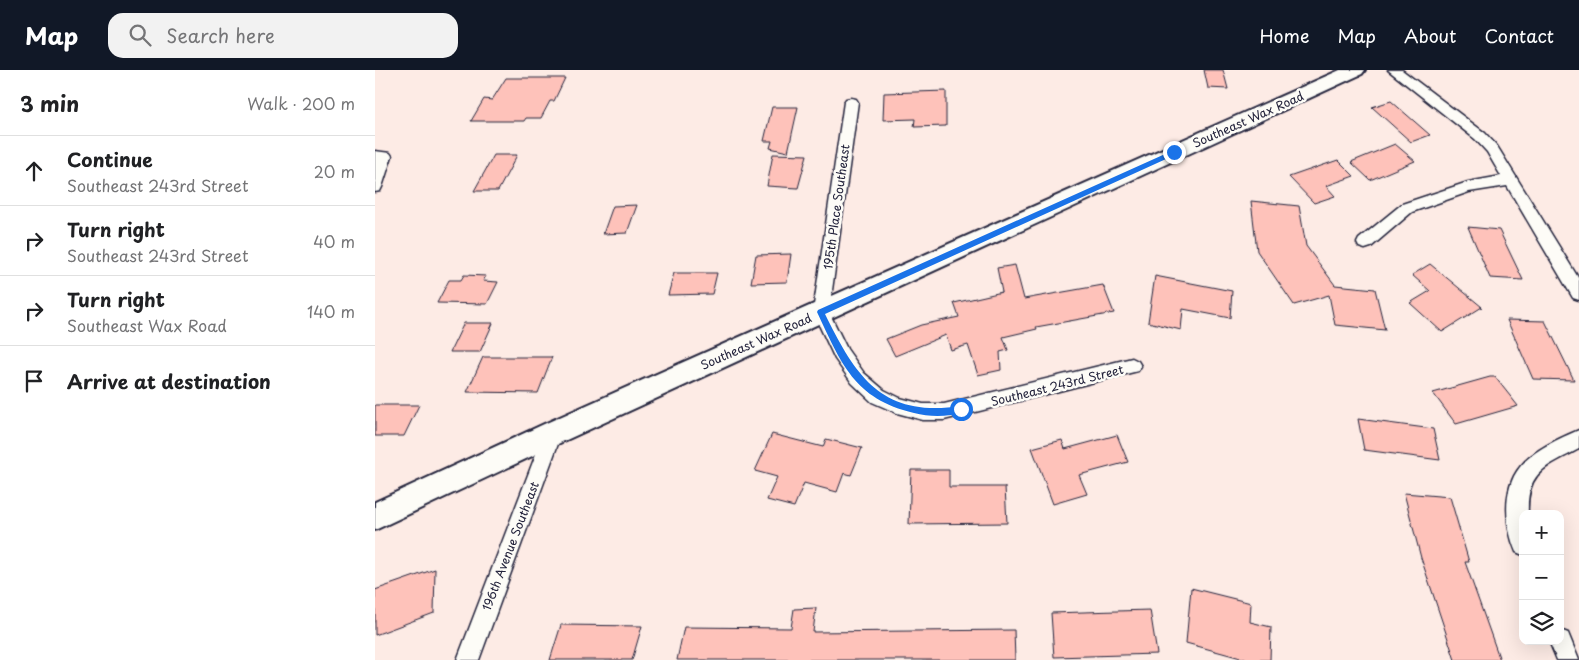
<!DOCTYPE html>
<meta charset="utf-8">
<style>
:root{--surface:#fff;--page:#f2f2f2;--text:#202124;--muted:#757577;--line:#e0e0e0;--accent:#111827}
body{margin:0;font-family:"Playpen Sans",sans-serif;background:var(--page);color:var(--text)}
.controls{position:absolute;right:15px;bottom:15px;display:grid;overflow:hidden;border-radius:10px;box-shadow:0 5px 20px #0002}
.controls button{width:45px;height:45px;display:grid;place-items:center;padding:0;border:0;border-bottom:1px solid var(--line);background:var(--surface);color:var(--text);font:25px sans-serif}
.stop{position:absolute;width:15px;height:15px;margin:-11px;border:4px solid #1a73e8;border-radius:50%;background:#fff}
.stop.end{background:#1a73e8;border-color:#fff;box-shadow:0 1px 5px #0008}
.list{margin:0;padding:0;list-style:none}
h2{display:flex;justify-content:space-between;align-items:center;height:65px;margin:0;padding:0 20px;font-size:21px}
h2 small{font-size:16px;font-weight:400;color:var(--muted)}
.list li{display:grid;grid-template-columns:32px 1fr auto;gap:15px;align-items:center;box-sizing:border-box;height:70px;padding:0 20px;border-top:1px solid var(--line)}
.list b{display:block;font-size:19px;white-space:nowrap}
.list p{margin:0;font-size:16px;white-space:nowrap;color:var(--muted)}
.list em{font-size:16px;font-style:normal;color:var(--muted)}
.icon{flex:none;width:28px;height:28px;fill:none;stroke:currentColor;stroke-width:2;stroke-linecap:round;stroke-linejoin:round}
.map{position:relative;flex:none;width:1204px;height:590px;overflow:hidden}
header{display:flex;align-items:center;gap:30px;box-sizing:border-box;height:70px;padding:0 25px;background:var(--accent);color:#fff}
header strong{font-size:24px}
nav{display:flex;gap:28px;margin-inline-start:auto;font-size:18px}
.search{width:350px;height:45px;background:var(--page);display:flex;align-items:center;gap:12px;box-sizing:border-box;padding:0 18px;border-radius:15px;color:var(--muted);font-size:19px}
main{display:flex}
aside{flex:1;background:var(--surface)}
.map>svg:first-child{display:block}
.building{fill:#fec2ba;stroke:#22223b}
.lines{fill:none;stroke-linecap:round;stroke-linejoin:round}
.street-casing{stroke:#22223b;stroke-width:3}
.secondary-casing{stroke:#22223b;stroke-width:4}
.street{fill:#fdfcf7;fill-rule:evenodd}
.secondary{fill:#fdfcf7;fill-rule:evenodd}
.route{fill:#1a73e8}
.labels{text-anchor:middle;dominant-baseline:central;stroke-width:5;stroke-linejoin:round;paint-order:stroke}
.street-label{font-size:12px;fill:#22223b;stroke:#fdfcf7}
</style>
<header>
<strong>Map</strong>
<div class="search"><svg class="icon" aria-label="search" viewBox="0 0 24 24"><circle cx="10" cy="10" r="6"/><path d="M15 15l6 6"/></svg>Search here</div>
<nav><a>Home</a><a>Map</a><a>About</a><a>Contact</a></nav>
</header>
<main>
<aside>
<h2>3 min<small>Walk · 200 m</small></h2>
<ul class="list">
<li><svg class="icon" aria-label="ahead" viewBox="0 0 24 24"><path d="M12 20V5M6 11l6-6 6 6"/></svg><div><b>Continue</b><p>Southeast 243rd Street</p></div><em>20 m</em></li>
<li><svg class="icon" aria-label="right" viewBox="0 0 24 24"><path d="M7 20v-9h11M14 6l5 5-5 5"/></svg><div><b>Turn right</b><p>Southeast 243rd Street</p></div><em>40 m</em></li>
<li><svg class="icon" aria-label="right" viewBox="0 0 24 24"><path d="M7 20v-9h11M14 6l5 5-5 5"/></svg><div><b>Turn right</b><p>Southeast Wax Road</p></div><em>140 m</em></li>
<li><svg class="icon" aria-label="arrive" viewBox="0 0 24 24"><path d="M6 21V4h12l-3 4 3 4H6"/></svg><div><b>Arrive at destination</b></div></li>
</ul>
</aside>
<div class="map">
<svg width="1204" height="590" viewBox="0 0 1204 590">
<rect width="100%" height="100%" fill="#fdebe5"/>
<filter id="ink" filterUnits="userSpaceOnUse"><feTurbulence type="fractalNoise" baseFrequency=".02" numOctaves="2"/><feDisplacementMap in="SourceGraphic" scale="10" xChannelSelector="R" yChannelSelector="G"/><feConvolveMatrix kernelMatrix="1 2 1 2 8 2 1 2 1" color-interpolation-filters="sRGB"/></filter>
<g filter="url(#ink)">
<path class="building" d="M 829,0 L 848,0 L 853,19 L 833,18 Z
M 131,8 L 190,8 L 179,31 L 175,31 L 166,48 L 151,48 L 149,51 L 96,51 L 109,29 L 117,30 Z
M 571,21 L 571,56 L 539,57 L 540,49 L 508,50 L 509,23 Z
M 1016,31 L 1055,65 L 1036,72 L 997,37 Z
M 397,37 L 423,37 L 413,82 L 395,78 L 397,71 L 389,71 Z
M 1020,74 L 1040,91 L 995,110 L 976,92 Z
M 398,84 L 432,85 L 423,118 L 392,116 Z
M 119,85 L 142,85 L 123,121 L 99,121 Z
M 963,90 L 979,106 L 951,116 L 960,126 L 939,133 L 914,107 Z
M 876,131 L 924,136 L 931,176 L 960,215 L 1000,219 L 1010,260 L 960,255 L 954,225 L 919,235 L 882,181 Z
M 262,135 L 252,163 L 228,164 L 238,136 Z
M 1093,157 L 1124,160 L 1148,210 L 1115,208 Z
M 416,184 L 412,212 L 376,213 L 381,185 Z
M 1055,194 L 1107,237 L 1067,262 L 1035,233 L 1055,221 L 1037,205 Z
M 640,195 L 649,229 L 728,215 L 739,243 L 661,257 L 662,259 L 628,267 L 633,280 L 625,282 L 626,300 L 603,305 L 593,275 L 576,280 L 571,265 L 520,286 L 511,269 L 546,255 L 584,247 L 579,233 L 627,222 L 622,198 Z
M 299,203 L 342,203 L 337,224 L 293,225 Z
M 89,205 L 111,206 L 108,211 L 123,212 L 112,234 L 62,233 L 74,210 L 86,210 Z
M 780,206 L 857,221 L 855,248 L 808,239 L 806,260 L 773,252 Z
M 1132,250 L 1170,251 L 1199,310 L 1158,309 Z
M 89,253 L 118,253 L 105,282 L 75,282 Z
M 108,287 L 177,287 L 163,323 L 92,322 Z
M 1115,307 L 1120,307 L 1143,336 L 1081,354 L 1058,323 Z
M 0,335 L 44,335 L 29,366 L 0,366 Z
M 983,349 L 1058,359 L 1065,390 L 989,380 Z
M 397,364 L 448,377 L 451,369 L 487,378 L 476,405 L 469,403 L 462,422 L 429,413 L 419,437 L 392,430 L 402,407 L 380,401 Z
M 742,365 L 753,392 L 704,405 L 712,424 L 678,434 L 657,378 L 687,370 L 690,379 Z
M 536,400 L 574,400 L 574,417 L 630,417 L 632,453 L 534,454 Z
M 1029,423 L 1075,427 L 1094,492 L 1090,492 L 1125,590 L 1080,590 L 1046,488 Z
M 60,499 L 59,543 L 0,565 L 0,520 Z
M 816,518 L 876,533 L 875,552 L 896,557 L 895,590 L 873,590 L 811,573 Z
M 441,538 L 438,562 L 639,560 L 640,590 L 302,590 L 309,557 L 416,558 L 419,539 Z
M 775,540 L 782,584 L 679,587 L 676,543 Z
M 186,555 L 267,556 L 257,590 L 175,590 Z"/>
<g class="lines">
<g class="street-casing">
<path id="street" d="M 1013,0 L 1027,0 L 1110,63 L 1122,76 L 1204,209 L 1204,230 L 1198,228 L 1132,116 L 1094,122 L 1037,142 L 996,177 L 990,179 L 984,177 L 982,173 L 984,169 L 1027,134 L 1093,112 L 1126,106 L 1112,82 L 1100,69 Z
M 476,28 L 481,29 L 483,32 L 454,242 L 472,279 L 489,303 L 509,320 L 525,328 L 548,334 L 569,334 L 757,288 L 763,291 L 766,296 L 763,301 L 569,350 L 548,350 L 522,343 L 497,332 L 477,313 L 460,289 L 438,242 L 469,32 L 471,29 Z
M 0,81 L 15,83 L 17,86 L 7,117 L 5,121 L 0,122 Z
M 178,355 L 185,357 L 187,363 L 104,590 L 82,590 L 169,363 L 171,357 Z
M 1204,360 L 1204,379 C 1171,397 1151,401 1153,444 L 1148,444 L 1148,485 L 1141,482 C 1130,457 1127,419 1145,397 C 1158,380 1185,368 1204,360 Z
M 1185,560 L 1193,563 L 1204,590 L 1182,590 L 1174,571 L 1185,571 Z"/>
</g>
<g class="secondary-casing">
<path id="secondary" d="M 965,0 L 990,0 L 987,4 L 187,372 L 0,460 L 0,432 L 169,354 Z"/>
</g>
<use href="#street" class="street"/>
<use href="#secondary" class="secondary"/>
</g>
</g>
<path class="route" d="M 799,80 L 803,82 L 802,84 L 450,244 C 481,307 507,348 586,336 L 590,339 L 588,342 C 573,347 555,347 539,343 C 479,329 466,293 442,242 L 443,240 Z"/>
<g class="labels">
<g class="street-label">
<text transform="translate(873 49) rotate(-24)">Southeast Wax Road</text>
<text transform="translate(461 137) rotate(-82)">195th Place Southeast</text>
<text transform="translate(381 271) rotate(-24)">Southeast Wax Road</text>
<text transform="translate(682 315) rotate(-14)">Southeast 243rd Street</text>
<text transform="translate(135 476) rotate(-69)">196th Avenue Southeast</text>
</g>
</g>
</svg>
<div class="controls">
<button>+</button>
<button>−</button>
<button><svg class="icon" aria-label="layers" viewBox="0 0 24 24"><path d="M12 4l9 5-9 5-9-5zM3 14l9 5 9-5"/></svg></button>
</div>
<div class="stop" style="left:586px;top:339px"></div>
<div class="stop end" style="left:799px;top:82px"></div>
</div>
</main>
